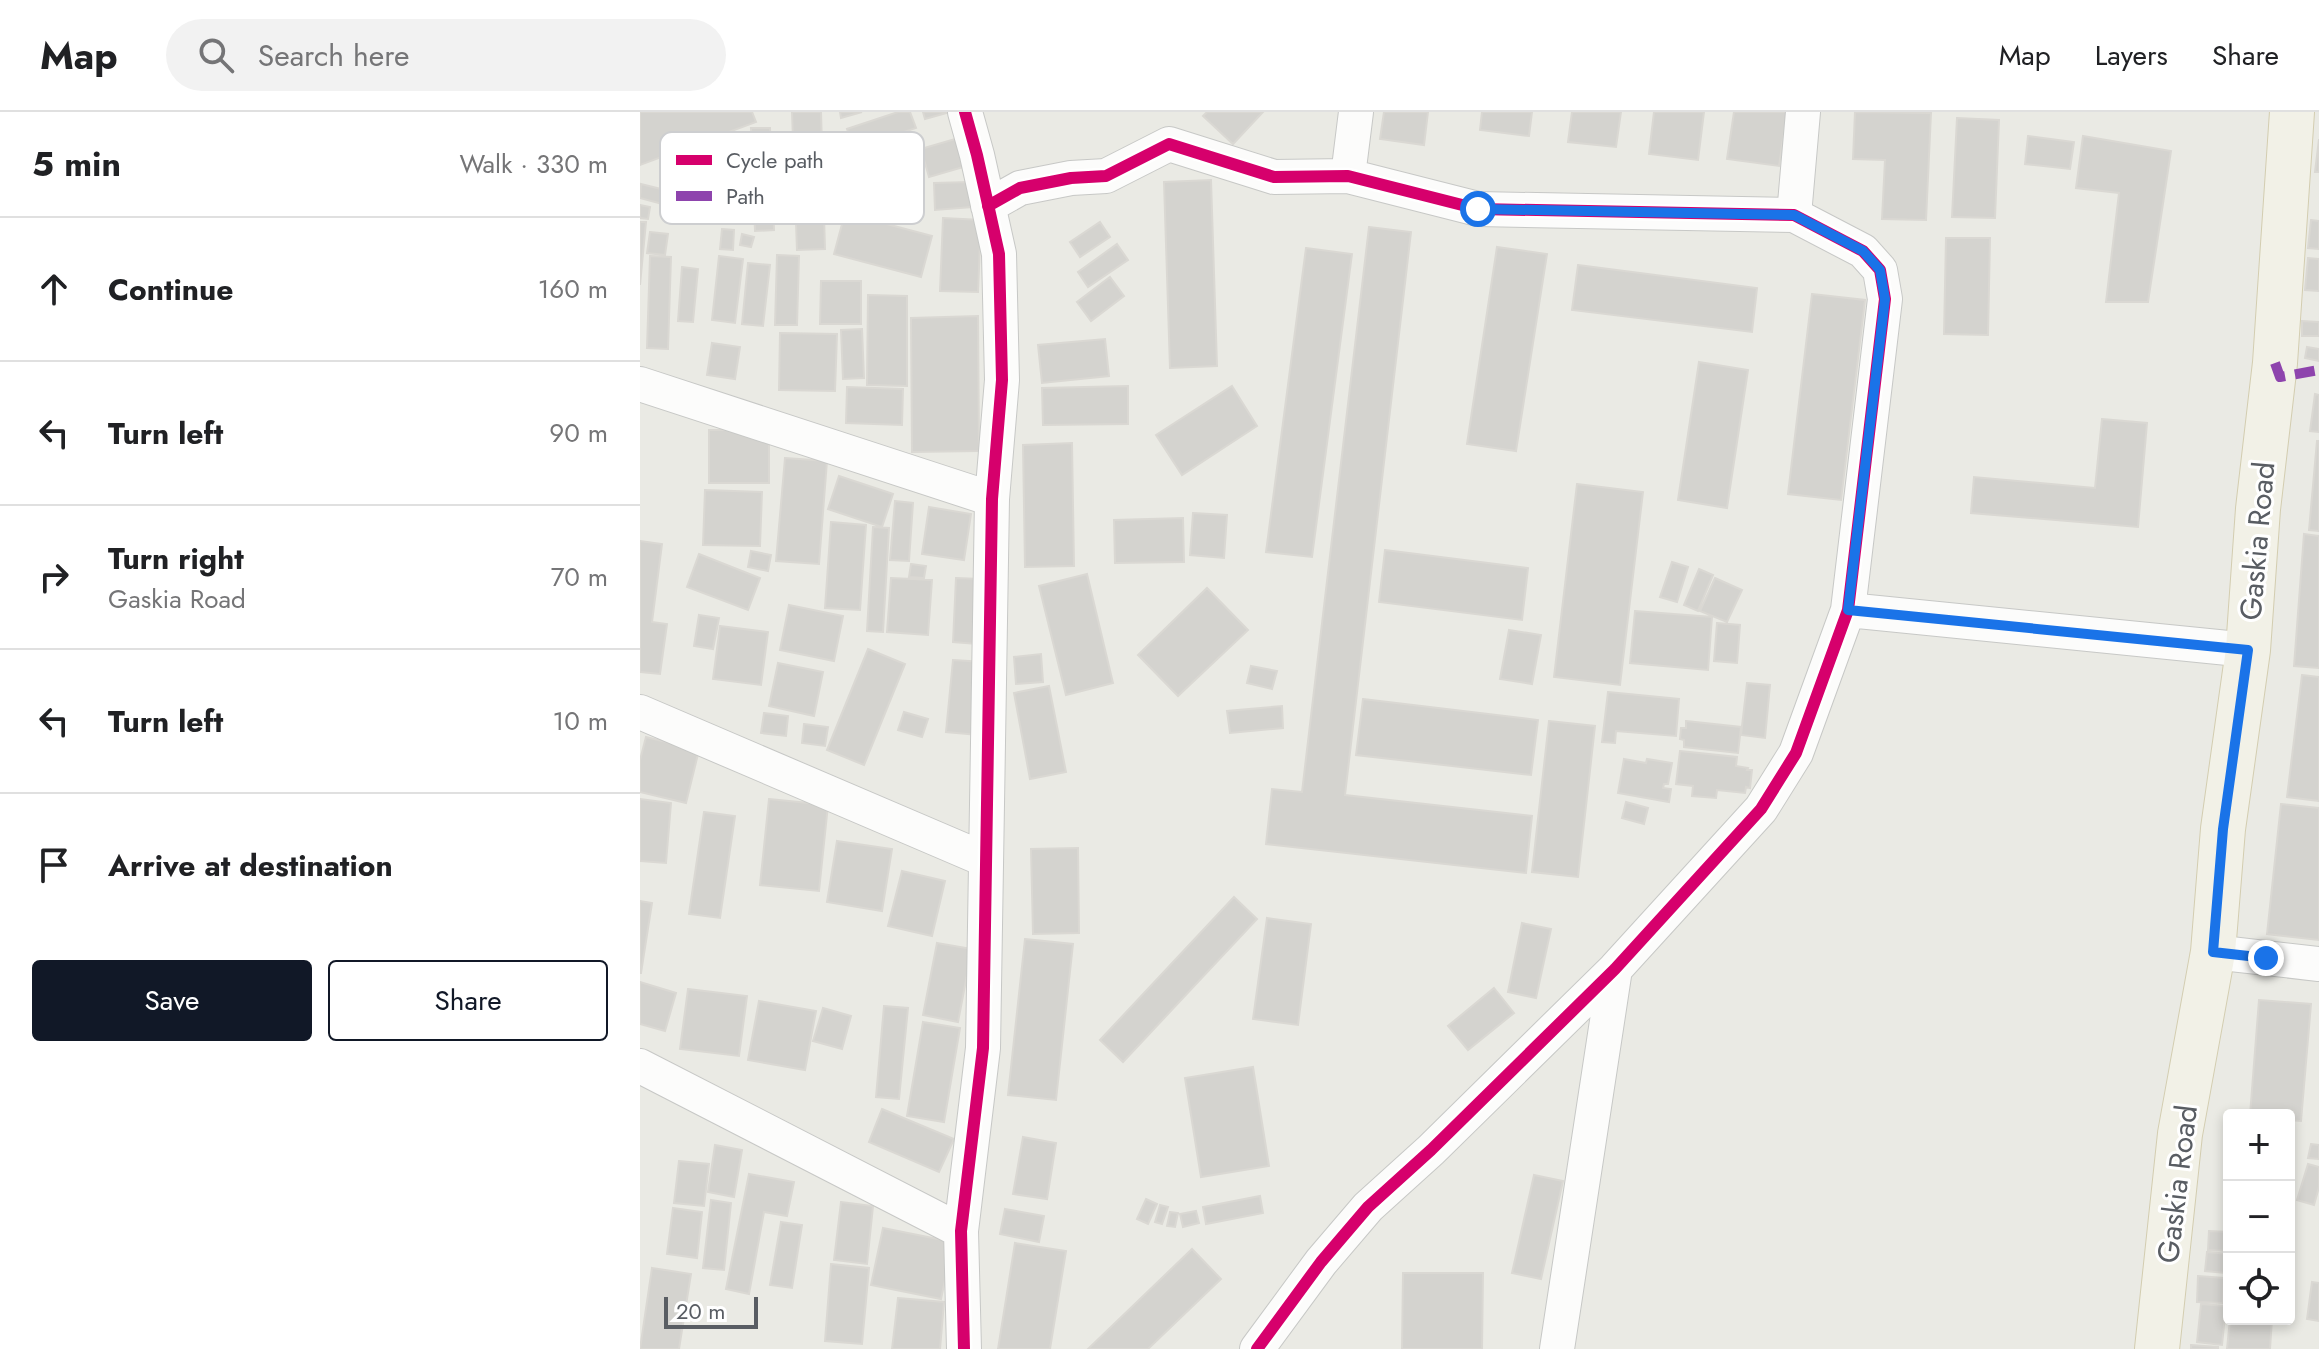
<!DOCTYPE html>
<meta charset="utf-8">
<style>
:root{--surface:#fff;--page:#f2f2f2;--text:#202124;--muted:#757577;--line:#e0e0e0;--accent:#111827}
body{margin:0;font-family:Jost,sans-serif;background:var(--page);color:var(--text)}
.controls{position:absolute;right:24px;bottom:24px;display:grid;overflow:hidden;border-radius:8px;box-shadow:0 4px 12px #0003}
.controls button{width:72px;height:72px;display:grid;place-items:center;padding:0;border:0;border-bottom:2px solid var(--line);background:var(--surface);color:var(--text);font:40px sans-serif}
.scale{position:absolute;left:24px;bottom:20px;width:94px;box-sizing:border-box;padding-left:8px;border:4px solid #595d63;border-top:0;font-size:22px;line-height:28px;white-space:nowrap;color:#595d63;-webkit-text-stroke:6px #fff;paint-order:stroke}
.stop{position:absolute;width:24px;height:24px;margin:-18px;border:6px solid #1a73e8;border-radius:50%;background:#fff}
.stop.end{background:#1a73e8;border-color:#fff;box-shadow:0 2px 8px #0008}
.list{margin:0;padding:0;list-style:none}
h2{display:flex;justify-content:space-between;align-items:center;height:104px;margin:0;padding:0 32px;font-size:34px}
h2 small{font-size:26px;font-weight:400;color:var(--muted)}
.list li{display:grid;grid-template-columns:52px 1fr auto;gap:24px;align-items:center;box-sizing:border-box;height:144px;padding:0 32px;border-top:2px solid var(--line)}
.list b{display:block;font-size:30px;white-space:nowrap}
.list p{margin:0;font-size:26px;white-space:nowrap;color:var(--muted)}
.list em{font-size:26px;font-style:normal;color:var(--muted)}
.actions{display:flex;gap:16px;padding:24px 32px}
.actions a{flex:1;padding:18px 0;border:2px solid var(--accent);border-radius:8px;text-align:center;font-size:28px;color:var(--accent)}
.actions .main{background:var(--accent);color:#fff}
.icon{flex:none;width:44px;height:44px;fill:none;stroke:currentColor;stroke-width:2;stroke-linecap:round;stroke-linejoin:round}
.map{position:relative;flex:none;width:1679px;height:1237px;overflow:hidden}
header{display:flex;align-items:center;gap:48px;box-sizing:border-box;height:112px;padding:0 40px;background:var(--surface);border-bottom:2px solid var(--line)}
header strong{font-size:38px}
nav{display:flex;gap:44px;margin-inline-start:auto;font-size:28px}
.search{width:560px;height:72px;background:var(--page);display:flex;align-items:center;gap:20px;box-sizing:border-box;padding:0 28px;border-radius:44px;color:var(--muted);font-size:30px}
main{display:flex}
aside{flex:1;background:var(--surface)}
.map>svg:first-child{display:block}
.building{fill:#d4d3cf;stroke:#dad8d3;stroke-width:2}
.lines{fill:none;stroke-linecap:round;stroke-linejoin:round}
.minor-casing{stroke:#c7c8c6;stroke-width:36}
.major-casing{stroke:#d3cdb0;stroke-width:46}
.minor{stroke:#fcfcfb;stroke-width:34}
.major{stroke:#f2f1e7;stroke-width:44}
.quiet{stroke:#8e44ad;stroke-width:10;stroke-dasharray:20 10;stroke-linecap:butt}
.cycleway-casing{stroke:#fff;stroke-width:17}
.cycleway{stroke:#d6006c;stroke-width:12}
.route{stroke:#1a73e8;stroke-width:10}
.labels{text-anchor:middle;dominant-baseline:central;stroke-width:6;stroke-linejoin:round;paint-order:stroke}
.street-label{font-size:30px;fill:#595d63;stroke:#fff}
.key{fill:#fff;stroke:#cdced0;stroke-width:2}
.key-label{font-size:22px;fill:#595d63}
</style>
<header>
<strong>Map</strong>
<div class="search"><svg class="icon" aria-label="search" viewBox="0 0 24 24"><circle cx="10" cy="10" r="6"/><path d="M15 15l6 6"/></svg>Search here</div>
<nav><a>Map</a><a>Layers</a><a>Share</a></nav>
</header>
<main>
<aside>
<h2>5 min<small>Walk · 330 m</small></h2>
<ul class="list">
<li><svg class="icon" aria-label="ahead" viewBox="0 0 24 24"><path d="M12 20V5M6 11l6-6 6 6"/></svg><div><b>Continue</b></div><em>160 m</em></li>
<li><svg class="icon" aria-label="left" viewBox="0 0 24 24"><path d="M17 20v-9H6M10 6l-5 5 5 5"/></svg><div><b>Turn left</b></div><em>90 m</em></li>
<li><svg class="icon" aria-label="right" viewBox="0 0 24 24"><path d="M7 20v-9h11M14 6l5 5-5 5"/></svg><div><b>Turn right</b><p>Gaskia Road</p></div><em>70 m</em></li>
<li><svg class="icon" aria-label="left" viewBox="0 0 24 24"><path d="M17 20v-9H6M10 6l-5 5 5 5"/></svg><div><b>Turn left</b></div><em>10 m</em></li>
<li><svg class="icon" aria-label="arrive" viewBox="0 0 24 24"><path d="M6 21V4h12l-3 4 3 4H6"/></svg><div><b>Arrive at destination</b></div></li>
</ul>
<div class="actions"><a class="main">Save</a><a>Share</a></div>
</aside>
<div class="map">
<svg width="1679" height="1237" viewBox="0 0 1679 1237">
<rect width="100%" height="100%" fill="#eaeae4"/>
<path class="building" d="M 0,0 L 112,0 L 116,10 L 0,53 Z
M 152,0 L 181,0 L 185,137 L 157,138 Z
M 200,0 L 222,0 L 201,6 Z
M 258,0 L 270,0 L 276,16 L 214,37 L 207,17 Z
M 283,0 L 310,0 L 285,7 Z
M 567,0 L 623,0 L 593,32 L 563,4 Z
M 744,0 L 788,0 L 784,33 L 740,27 Z
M 842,0 L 892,0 L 889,24 L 840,18 Z
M 932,0 L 981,0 L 976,35 L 928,30 Z
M 1014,0 L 1064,0 L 1058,48 L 1009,42 Z
M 1094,0 L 1147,0 L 1139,54 L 1087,47 Z
M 1215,0 L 1291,1 L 1286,108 L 1242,107 L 1245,48 L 1213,47 Z
M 1317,6 L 1359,8 L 1355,106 L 1312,105 Z
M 111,16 L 130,16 L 134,118 L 115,119 Z
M 1388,24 L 1434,30 L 1430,57 L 1385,52 Z
M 1443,24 L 1531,39 L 1508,190 L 1466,190 L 1479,81 L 1436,76 Z
M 322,25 L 330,53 L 289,65 L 281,37 Z
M 1679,27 L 1679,60 L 1675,60 Z
M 571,68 L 577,254 L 530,256 L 524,70 Z
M 330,70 L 332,95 L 295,98 L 294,71 Z
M 1,72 L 29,79 L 26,93 L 0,86 Z
M 0,93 L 10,95 L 8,107 L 0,106 Z
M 205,101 L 292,124 L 281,165 L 194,142 Z
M 303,106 L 341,108 L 338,180 L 300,179 Z
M 1671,108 L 1679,109 L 1679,137 L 1668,136 Z
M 0,110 L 6,110 L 0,173 Z
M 460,110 L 470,125 L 440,145 L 430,130 Z
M 729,115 L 771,120 L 705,683 L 892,704 L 886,761 L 626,732 L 632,677 L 662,680 Z
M 82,117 L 94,118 L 93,138 L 80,137 Z
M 10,120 L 28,122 L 25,143 L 7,141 Z
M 102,122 L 114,125 L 111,135 L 100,133 Z
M 1306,126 L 1350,126 L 1348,223 L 1304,222 Z
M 477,132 L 488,148 L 448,175 L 438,160 Z
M 857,135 L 907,142 L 876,339 L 827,332 Z
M 666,136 L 712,142 L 672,445 L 626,440 Z
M 137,143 L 159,144 L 157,213 L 135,213 Z
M 10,144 L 31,145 L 28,237 L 7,236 Z
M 79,144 L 103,147 L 95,211 L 72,208 Z
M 1668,146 L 1679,147 L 1679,179 L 1665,178 Z
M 108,151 L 130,153 L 123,214 L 102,212 Z
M 938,153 L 1117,176 L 1112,220 L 932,198 Z
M 42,155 L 58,157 L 53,210 L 38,209 Z
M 470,165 L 484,184 L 451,209 L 437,190 Z
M 181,169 L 221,169 L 221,212 L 180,212 Z
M 1172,182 L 1225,188 L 1201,388 L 1148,382 Z
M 228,183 L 267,184 L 267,274 L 227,273 Z
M 338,204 L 339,339 L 272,340 L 271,206 Z
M 1662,209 L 1679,210 L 1679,224 L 1662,224 Z
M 222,217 L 224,266 L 203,267 L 201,218 Z
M 140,221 L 197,222 L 195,279 L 139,278 Z
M 465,227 L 469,264 L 402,271 L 398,233 Z
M 72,231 L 100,235 L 95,267 L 67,263 Z
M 1667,235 L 1679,237 L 1679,249 L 1665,246 Z
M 1059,250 L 1108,258 L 1087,396 L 1038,388 Z
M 488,274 L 488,312 L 403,313 L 402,276 Z
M 592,274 L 617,314 L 542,363 L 516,323 Z
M 207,275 L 263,277 L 262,313 L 206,311 Z
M 1675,282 L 1679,283 L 1679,320 L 1670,319 Z
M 1462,307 L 1507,311 L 1498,415 L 1331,401 L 1334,365 L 1455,376 Z
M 69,318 L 129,318 L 129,371 L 69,371 Z
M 1677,329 L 1679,329 L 1679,419 L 1669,418 Z
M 432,331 L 434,454 L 385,455 L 383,333 Z
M 145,346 L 187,349 L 179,452 L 136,449 Z
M 199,364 L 253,382 L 242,415 L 188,397 Z
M 937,372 L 1003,380 L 980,573 L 914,565 Z
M 65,378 L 122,380 L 120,434 L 63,433 Z
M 255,389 L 273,391 L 269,449 L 250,448 Z
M 289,395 L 331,402 L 324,448 L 282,442 Z
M 553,401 L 587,403 L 584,446 L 550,443 Z
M 543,406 L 544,450 L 475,451 L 474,408 Z
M 191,410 L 226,413 L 220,498 L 185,496 Z
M 233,415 L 249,416 L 243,520 L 227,519 Z
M 1664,422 L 1679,424 L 1679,556 L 1654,554 Z
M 0,429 L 22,432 L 12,510 L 27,512 L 20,562 L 0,560 Z
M 745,438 L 888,456 L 882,508 L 739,490 Z
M 111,439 L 131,443 L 128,459 L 108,455 Z
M 59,442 L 120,466 L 108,498 L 47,475 Z
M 1032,450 L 1048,455 L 1037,490 L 1020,485 Z
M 271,452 L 286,454 L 284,466 L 269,465 Z
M 1059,457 L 1073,463 L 1058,499 L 1044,493 Z
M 447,462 L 473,571 L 426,583 L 399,474 Z
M 251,466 L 292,468 L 288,523 L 247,520 Z
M 316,466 L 340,467 L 337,532 L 313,530 Z
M 1075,466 L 1102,478 L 1087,510 L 1060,499 Z
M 567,476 L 608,518 L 538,584 L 498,543 Z
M 149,493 L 203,504 L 194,549 L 140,538 Z
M 995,499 L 1072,505 L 1068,558 L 990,551 Z
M 59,503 L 79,506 L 73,537 L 54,534 Z
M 1077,511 L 1100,513 L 1097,551 L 1074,549 Z
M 80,514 L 128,520 L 121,573 L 73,567 Z
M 869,518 L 901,523 L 892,572 L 860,567 Z
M 228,537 L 265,552 L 224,653 L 187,638 Z
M 401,542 L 403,570 L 376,572 L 374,545 Z
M 313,548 L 344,550 L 338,623 L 306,620 Z
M 138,551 L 183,560 L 174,604 L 129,594 Z
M 611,554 L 637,559 L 632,577 L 607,571 Z
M 1662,563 L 1679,565 L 1679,689 L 1647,685 Z
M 1107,571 L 1130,573 L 1125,626 L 1101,623 Z
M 409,574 L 426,660 L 390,667 L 374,581 Z
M 968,580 L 1039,587 L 1036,624 L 976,619 L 975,631 L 962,630 Z
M 723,587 L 898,608 L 891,663 L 716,643 Z
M 642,594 L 643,616 L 590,621 L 587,599 Z
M 264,600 L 288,607 L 282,625 L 258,618 Z
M 124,601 L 148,604 L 146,624 L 121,621 Z
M 909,609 L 955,614 L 938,765 L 892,760 Z
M 1046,609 L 1101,615 L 1098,641 L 1044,635 L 1044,628 L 1040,627 L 1041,616 L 1046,616 Z
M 164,612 L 188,615 L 185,634 L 162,631 Z
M 6,625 L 59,638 L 46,691 L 0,680 L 0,648 Z
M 1040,639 L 1097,645 L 1096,654 L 1108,656 L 1107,658 L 1112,658 L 1110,676 L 1106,675 L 1105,681 L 1077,678 L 1076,686 L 1052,684 L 1053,674 L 1036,672 Z
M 984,647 L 1006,651 L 1007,647 L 1032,651 L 1028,672 L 1024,672 L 1023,676 L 1031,677 L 1029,690 L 978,681 Z
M 0,687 L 31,691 L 26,751 L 0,749 Z
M 129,687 L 188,693 L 179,779 L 120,773 Z
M 986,690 L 1008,696 L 1004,712 L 982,706 Z
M 1641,692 L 1679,696 L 1679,828 L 1627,822 Z
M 64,700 L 95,704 L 80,806 L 49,802 Z
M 197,729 L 252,737 L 242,799 L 187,790 Z
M 438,736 L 439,821 L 393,822 L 391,737 Z
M 262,759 L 305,769 L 292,824 L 248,814 Z
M 594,785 L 617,807 L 483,950 L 460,928 Z
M 0,789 L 12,791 L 1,861 L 0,861 Z
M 627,806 L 671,812 L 658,913 L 613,907 Z
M 882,811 L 911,817 L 896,886 L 868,880 Z
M 385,827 L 433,832 L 416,988 L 368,983 Z
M 297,831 L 332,837 L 318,910 L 283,903 Z
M 0,870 L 36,881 L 25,919 L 0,912 Z
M 854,876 L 874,901 L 828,938 L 808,914 Z
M 48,877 L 107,884 L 99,944 L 40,937 Z
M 1619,888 L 1671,892 L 1661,1009 L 1649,1008 L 1649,1003 L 1610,1003 Z
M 119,889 L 176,899 L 165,958 L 108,948 Z
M 244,894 L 268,896 L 259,987 L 236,985 Z
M 183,896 L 211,904 L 202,937 L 173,929 Z
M 283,910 L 320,916 L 304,1010 L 267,1004 Z
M 613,955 L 629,1054 L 561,1065 L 545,966 Z
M 242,997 L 314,1027 L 299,1060 L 229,1030 Z
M 383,1025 L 416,1031 L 407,1087 L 373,1082 Z
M 1671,1032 L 1679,1033 L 1679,1047 L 1668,1046 Z
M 75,1033 L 102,1038 L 94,1085 L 68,1080 Z
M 39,1049 L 69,1052 L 64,1094 L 34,1091 Z
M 1668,1052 L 1679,1055 L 1679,1075 L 1674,1093 L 1657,1088 Z
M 109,1062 L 154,1070 L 147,1104 L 124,1100 L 109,1182 L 86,1177 Z
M 894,1063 L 923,1069 L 901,1167 L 872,1161 Z
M 620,1084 L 623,1101 L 566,1112 L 563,1095 Z
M 506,1087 L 517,1092 L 508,1112 L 497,1107 Z
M 71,1088 L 91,1091 L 84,1158 L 63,1156 Z
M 201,1090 L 233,1094 L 227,1152 L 194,1148 Z
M 520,1093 L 528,1095 L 522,1112 L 515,1110 Z
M 33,1096 L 62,1100 L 57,1146 L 27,1142 Z
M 365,1097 L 404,1104 L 399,1130 L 360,1122 Z
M 556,1099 L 559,1111 L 543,1115 L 540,1102 Z
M 530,1100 L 538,1101 L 535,1115 L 527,1114 Z
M 141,1110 L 162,1113 L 152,1176 L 130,1173 Z
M 243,1116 L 313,1130 L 301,1187 L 231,1173 Z
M 1569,1119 L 1589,1120 L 1589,1139 L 1568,1138 Z
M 375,1131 L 426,1139 L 410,1237 L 358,1237 Z
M 552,1137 L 581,1167 L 508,1237 L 448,1237 Z
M 1567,1140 L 1589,1142 L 1586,1161 L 1565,1159 Z
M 191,1152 L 229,1156 L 222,1232 L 185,1229 Z
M 12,1156 L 51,1162 L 39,1237 L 0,1237 Z
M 763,1161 L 843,1161 L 842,1237 L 762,1237 Z
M 1558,1164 L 1584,1166 L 1583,1191 L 1557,1190 Z
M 1672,1170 L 1679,1171 L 1679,1209 L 1667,1207 Z
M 258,1186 L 304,1190 L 300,1237 L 252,1237 Z
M 1561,1192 L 1586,1194 L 1582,1233 L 1557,1230 Z
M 1590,1207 L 1632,1207 L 1630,1237 L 1587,1237 Z
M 1551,1233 L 1578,1235 L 1578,1237 L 1551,1237 Z"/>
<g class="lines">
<g class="minor-casing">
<path id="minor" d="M 708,64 L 716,0
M 348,94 L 380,76 L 431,66 L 466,64 L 529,32 L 634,65 L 708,64 L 838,97 L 1154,103 L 1223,139 L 1240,158 L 1245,187 L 1208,498 L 1156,641 L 1121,697 L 975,857 L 791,1038 L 728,1095 L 681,1150 L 617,1237
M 1154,103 L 1163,0
M 0,272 L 352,387
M 1208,498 L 1608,538
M 0,600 L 346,748
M 1573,840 L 1679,852
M 0,954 L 321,1119
M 324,1237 L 321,1119 L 343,936 L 352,387 L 362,268 L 359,142 L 337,43 L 325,0
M 917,1237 L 975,857"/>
</g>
<g class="major-casing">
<path id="major" d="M 1517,1237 L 1540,1022 L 1573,840 L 1583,717 L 1608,538 L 1618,397 L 1635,251 L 1652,0"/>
</g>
<use href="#minor" class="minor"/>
<use href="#major" class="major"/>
<path class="quiet" d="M 1635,251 L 1640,265 L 1679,258"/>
<g class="cycleway-casing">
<path id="cycleway" d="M 348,94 L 380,76 L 431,66 L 466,64 L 529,32 L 634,65 L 708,64 L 838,97 L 1154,103 L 1223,139 L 1240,158 L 1245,187 L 1208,498 L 1156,641 L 1121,697 L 975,857 L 791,1038 L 728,1095 L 681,1150 L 617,1237
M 324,1237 L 321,1119 L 343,936 L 352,387 L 362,268 L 359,142 L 337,43 L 325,0"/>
</g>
<use href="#cycleway" class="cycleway"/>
</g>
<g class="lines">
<path class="route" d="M 838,97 L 1154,103 L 1223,139 L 1240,158 L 1245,187 L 1208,498 L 1608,538 L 1583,717 L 1573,840 L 1626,846"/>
</g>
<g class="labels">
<g class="street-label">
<text transform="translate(1617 429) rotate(-85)">Gaskia Road</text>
<text transform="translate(1537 1072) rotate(-83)">Gaskia Road</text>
</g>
</g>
<rect x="20" y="20" width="264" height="92" rx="12" class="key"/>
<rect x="36" y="43" width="36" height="10" fill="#d6006c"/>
<rect x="36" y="79" width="36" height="10" fill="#8e44ad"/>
<g class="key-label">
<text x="86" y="56">Cycle path</text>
<text x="86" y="92">Path</text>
</g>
</svg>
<div class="controls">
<button>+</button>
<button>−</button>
<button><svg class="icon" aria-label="locate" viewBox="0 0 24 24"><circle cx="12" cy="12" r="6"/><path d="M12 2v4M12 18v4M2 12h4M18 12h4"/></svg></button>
</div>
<div class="scale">20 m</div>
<div class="stop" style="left:838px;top:97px"></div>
<div class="stop end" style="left:1626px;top:846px"></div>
</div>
</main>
